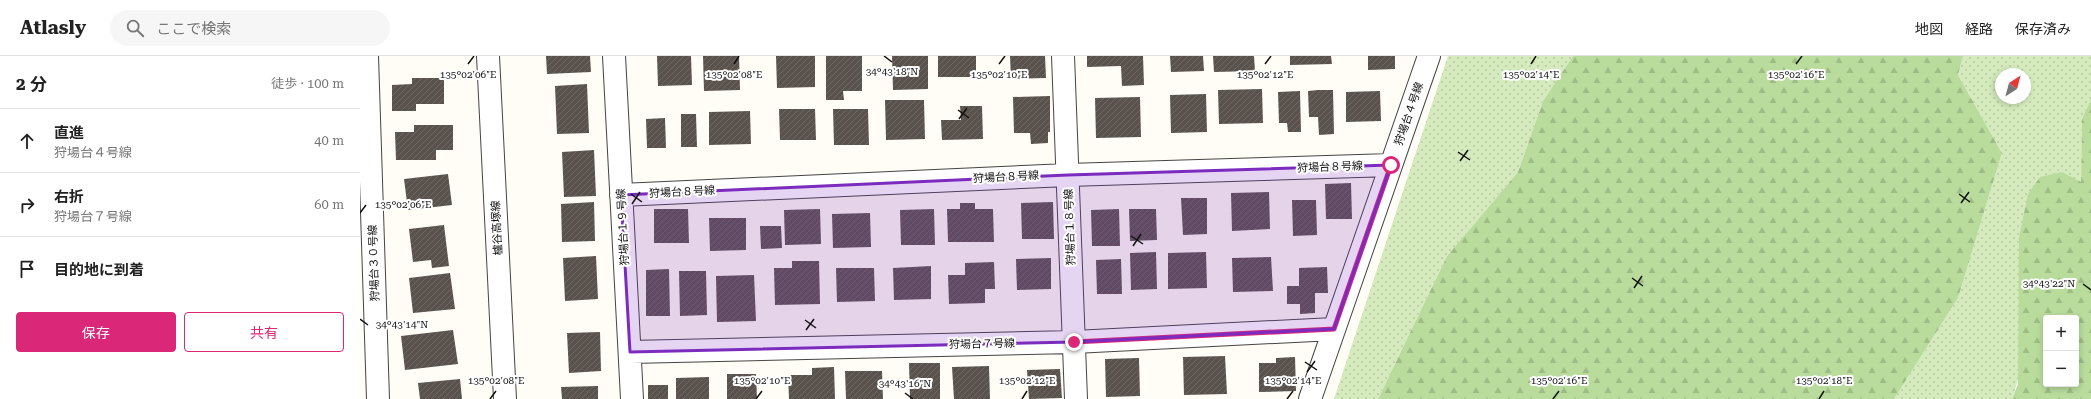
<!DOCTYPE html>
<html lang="ja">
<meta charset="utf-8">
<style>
:root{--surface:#fff;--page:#f6f6f6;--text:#222;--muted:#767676;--line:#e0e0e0;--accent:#db2777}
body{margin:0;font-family:"Roboto Serif","Noto Sans JP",serif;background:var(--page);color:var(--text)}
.controls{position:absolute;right:12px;bottom:12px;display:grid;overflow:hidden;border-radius:4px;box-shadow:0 2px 6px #0003}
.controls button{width:36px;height:36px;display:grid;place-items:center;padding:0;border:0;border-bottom:1px solid var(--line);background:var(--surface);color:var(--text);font:20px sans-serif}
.compass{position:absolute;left:1635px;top:12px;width:36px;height:36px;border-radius:50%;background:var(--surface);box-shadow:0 2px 6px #0003;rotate:36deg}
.stop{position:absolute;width:12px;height:12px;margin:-9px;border:3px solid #db2777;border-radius:50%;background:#fff}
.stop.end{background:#db2777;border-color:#fff;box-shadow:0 1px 4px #0008}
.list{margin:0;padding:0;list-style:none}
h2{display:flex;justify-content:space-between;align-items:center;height:52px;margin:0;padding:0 16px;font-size:17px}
h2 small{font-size:13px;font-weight:400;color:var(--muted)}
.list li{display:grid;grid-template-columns:26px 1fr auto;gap:12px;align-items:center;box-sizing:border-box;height:64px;padding:0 16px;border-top:1px solid var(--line)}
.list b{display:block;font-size:15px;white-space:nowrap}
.list p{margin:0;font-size:13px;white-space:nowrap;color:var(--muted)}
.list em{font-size:13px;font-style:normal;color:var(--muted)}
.actions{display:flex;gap:8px;padding:12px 16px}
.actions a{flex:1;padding:9px 0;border:1px solid var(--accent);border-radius:4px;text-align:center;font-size:14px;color:var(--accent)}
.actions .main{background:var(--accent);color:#fff}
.icon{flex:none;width:22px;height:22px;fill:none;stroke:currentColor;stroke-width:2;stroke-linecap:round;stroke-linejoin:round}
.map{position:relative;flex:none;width:1731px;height:343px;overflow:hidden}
header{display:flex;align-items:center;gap:24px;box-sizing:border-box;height:56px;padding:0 20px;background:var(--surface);border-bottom:1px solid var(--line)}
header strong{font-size:19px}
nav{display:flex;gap:22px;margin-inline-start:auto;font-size:14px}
.search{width:280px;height:36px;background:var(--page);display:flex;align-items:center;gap:10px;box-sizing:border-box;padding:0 14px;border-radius:22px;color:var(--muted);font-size:15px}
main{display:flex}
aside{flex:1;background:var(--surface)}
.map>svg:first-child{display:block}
.grass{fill:url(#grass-dots);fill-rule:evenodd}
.forest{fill:url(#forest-firs);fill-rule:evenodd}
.building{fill:url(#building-hatch)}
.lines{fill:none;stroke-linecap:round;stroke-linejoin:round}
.minor-casing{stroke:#444;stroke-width:24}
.tertiary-casing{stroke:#444;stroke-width:24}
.minor{stroke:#fff;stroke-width:22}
.tertiary{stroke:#fff;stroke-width:22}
.route{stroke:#db2777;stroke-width:5}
.marked{fill:#7b2cbf;fill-opacity:0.2;stroke:#7b2cbf;stroke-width:3;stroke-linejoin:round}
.ticks{fill:none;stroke:#111;stroke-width:1.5}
.labels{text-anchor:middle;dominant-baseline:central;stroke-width:4;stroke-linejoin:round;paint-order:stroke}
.street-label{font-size:11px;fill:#111;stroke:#fff}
.ticks-label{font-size:10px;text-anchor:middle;fill:#111;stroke:#fff;stroke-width:4;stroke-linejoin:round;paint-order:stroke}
</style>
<header>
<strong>Atlasly</strong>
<div class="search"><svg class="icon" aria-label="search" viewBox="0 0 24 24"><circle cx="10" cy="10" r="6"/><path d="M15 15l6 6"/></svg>ここで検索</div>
<nav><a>地図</a><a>経路</a><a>保存済み</a></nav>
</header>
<main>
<aside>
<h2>2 分<small>徒歩 · 100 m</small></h2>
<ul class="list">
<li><svg class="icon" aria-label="ahead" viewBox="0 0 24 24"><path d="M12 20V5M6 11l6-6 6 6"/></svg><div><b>直進</b><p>狩場台４号線</p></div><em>40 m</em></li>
<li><svg class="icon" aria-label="right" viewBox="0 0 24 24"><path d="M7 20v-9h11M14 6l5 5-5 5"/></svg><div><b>右折</b><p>狩場台７号線</p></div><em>60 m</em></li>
<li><svg class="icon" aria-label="arrive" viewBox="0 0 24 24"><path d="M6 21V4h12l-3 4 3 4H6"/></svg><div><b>目的地に到着</b></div></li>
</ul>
<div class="actions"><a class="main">保存</a><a>共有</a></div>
</aside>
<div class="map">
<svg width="1731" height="343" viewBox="0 0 1731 343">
<defs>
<pattern id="grass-dots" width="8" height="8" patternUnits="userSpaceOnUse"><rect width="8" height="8" fill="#d5ebbd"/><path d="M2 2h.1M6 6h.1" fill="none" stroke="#b6c8a1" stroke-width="1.8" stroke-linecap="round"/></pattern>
<pattern id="forest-firs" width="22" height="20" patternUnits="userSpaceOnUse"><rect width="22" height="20" fill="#b9dc9c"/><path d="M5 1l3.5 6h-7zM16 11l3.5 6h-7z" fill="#9ebc85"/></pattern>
<pattern id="building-hatch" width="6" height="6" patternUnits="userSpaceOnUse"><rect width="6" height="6" fill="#5a524d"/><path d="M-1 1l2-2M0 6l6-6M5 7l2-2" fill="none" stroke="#6d6662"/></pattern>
</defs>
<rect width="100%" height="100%" fill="#fffdf5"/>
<path class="grass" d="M 1088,0 L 1213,0 L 1183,45 L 1158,116 L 1087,200 L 1018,343 L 974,343 Z
M 1603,0 L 1731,0 L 1731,43 L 1722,63 L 1721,126 L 1652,343 L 1534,343 L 1598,242 L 1642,97 L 1598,19 ZM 1641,18 L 1665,18 L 1665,42 L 1641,42 Z"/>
<path class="forest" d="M 1213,0 L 1603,0 L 1598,19 L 1642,97 L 1598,242 L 1534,343 L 1018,343 L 1087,200 L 1158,116 L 1183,45 Z
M 1731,43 L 1731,343 L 1652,343 L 1658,328 L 1659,181 L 1668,138 L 1680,121 L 1702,116 L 1721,126 L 1722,63 ZM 1686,262 L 1716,262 L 1716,328 L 1686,328 Z"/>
<path class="building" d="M 186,0 L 230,0 L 231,16 L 187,18 Z
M 297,0 L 331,0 L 332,29 L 298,30 Z
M 343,0 L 379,0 L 380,34 L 344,35 Z
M 416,0 L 455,0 L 455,31 L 417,32 Z
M 466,0 L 502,0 L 502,35 L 483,35 L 484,44 L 466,44 Z
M 532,0 L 568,0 L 568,33 L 533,34 Z
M 578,0 L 616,0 L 616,21 L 578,21 Z
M 650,0 L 685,0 L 686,22 L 651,23 Z
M 727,0 L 783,0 L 784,29 L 762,30 L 761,10 L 727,11 Z
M 810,0 L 843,0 L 844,15 L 811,16 Z
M 853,0 L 894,0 L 895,15 L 854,16 Z
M 930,0 L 971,0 L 972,8 L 930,9 Z
M 1008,0 L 1035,0 L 1035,13 L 1008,14 Z
M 52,22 L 84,22 L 84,48 L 56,48 L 56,55 L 32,55 L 32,29 L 52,28 Z
M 227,28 L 229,77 L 197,78 L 195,30 Z
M 902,33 L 903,67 L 859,68 L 858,34 Z
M 958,34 L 973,34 L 974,78 L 959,79 L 958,61 L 949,61 L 948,35 Z
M 940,35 L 941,76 L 928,76 L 927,67 L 919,67 L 918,36 Z
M 1020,35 L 1021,65 L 986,66 L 986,36 Z
M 846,38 L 847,76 L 811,77 L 810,39 Z
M 690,40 L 690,76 L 688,76 L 688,87 L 671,88 L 670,77 L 654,77 L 653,41 Z
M 780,41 L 781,81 L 736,82 L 735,42 Z
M 525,44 L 564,44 L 565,83 L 526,84 Z
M 600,50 L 622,50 L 623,83 L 582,84 L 581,64 L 601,64 Z
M 419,53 L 455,53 L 456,84 L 420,84 Z
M 473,53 L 508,53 L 509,89 L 474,89 Z
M 390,55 L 391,88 L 349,89 L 349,56 Z
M 321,58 L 336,58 L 337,91 L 321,91 Z
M 305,62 L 306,92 L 287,92 L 286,63 Z
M 54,69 L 93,69 L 93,94 L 76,94 L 76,104 L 36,104 L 35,76 L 54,76 Z
M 234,94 L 236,140 L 204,141 L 202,96 Z
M 88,118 L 92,149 L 48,154 L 44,123 Z
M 991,127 L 992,163 L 966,163 L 965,128 Z
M 909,136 L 910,173 L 872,175 L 871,137 Z
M 821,142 L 847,142 L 847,178 L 823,179 Z
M 932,144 L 956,144 L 957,179 L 933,180 Z
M 234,146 L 235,185 L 202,186 L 201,148 Z
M 693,146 L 694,183 L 662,183 L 661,147 Z
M 600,147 L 615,147 L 615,153 L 633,153 L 634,186 L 588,186 L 587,153 L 600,153 Z
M 294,153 L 328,153 L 329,187 L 294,187 Z
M 460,153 L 461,188 L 425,189 L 424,154 Z
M 574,153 L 575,189 L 541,189 L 540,154 Z
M 759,153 L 760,190 L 732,190 L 731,154 Z
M 769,153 L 796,153 L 797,184 L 770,185 Z
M 510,157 L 511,191 L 473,192 L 472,158 Z
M 349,162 L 386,162 L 386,194 L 350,195 Z
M 84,169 L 89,210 L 72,212 L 71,204 L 53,206 L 49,173 Z
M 400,170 L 421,170 L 422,192 L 401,193 Z
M 796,196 L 797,233 L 771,234 L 770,197 Z
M 846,196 L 847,232 L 808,233 L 808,197 Z
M 236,200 L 238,243 L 205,245 L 203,202 Z
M 911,201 L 913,235 L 873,236 L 872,202 Z
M 691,202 L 691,233 L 657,234 L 656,203 Z
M 761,203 L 762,238 L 737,238 L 736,204 Z
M 432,205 L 459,205 L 460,248 L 415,249 L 414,212 L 432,212 Z
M 634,206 L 635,233 L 625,233 L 625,247 L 589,248 L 588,219 L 605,219 L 605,207 Z
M 571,210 L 571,243 L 534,244 L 533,212 Z
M 967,211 L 968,237 L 955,237 L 955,257 L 940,258 L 940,248 L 927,248 L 927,230 L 939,230 L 939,212 Z
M 476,212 L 514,212 L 515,245 L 477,246 Z
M 309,213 L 310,260 L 286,260 L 286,214 Z
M 319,215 L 346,215 L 347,259 L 320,260 Z
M 90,217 L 95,253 L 53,257 L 49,222 Z
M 394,219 L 396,265 L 357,266 L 356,220 Z
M 93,274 L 98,308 L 45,314 L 41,280 Z
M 240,276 L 241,315 L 209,317 L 207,277 Z
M 865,300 L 867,338 L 824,339 L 823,301 Z
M 935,301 L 936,335 L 899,336 L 899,307 L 916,307 L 916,302 Z
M 779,302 L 780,340 L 746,341 L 745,303 Z
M 549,307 L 580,307 L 580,343 L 550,343 Z
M 629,310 L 630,343 L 594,343 L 592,311 Z
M 474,311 L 475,343 L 429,343 L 428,319 L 452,319 L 452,312 Z
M 700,313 L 702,342 L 669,343 L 667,314 Z
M 485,315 L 522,315 L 523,343 L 486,343 Z
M 367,318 L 396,318 L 397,343 L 367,343 Z
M 349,321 L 349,343 L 316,343 L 316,322 Z
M 100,323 L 102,343 L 60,343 L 58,327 Z
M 288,329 L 308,329 L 308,343 L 288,343 Z
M 238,330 L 238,343 L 202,343 L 201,331 Z"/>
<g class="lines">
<g class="minor-casing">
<path id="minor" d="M 7,0 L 18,343
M 254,0 L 272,343
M 703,0 L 716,343
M 261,139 L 708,119 L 1031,109
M 270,296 L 714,286 L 974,273
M 950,343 L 1069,0"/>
</g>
<g class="tertiary-casing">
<path id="tertiary" d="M 128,0 L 145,343"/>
</g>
<use href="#minor" class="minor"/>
<use href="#tertiary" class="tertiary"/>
</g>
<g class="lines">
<path class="route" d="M 714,286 L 974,273 L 1031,109"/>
</g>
<path class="marked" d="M 1031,109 L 974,273 L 714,286 L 270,296 L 261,139 L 708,119 Z"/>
<path class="ticks" d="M 524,0 L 532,6M 108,8 L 114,0M 374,8 L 379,0M 639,8 L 645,0M 905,8 L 911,0M 1171,8 L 1176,0M 1436,8 L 1442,0M 598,54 L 609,62M 599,63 L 607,52M 1098,96 L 1110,104M 1100,105 L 1108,94M 271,138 L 282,146M 1599,138 L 1610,146M 1601,147 L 1609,136M 272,148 L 280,136M 0,157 L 6,149M 771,180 L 783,188M 773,190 L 781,178M 1272,222 L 1283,230M 1723,228 L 1731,234M 1274,232 L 1282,220M 0,263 L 8,269M 445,264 L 456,272M 446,274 L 454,263M 945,306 L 957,314M 947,316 L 955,305M 545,337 L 553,343M 130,343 L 136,335M 396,343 L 402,335M 662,343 L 667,335M 927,343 L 933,335M 1193,343 L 1199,335M 1459,343 L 1464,335"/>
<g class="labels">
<g class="street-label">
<text transform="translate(1049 58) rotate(-71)">狩場台４号線</text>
<text transform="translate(970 111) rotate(-2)">狩場台８号線</text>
<text transform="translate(646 121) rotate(-3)">狩場台８号線</text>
<text transform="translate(322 136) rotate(-3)">狩場台８号線</text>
<text transform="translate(263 171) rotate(-93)">狩場台１９号線</text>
<text transform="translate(710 171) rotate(-92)">狩場台１８号線</text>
<text transform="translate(137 172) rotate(-93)">櫨谷高塚線</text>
<text transform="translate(14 207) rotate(-92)">狩場台３０号線</text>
<text transform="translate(622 288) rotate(-1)">狩場台７号線</text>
</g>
</g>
<g class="ticks-label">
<text x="532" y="19">34°43'18"N</text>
<text x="108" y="22">135°02'06"E</text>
<text x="374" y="22">135°02'08"E</text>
<text x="639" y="22">135°02'10"E</text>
<text x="905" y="22">135°02'12"E</text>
<text x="1171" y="22">135°02'14"E</text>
<text x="1436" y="22">135°02'16"E</text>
<text x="43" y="152">135°02'06"E</text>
<text x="1689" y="231">34°43'22"N</text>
<text x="42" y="272">34°43'14"N</text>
<text x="136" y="328">135°02'08"E</text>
<text x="402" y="328">135°02'10"E</text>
<text x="667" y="328">135°02'12"E</text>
<text x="933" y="328">135°02'14"E</text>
<text x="1199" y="328">135°02'16"E</text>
<text x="1464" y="328">135°02'18"E</text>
<text x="545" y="331">34°43'16"N</text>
</g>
</svg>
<div class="controls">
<button>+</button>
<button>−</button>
</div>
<svg class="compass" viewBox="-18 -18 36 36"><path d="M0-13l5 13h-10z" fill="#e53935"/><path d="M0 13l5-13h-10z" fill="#767676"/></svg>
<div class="stop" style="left:1031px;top:109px"></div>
<div class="stop end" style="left:714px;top:286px"></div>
</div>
</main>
